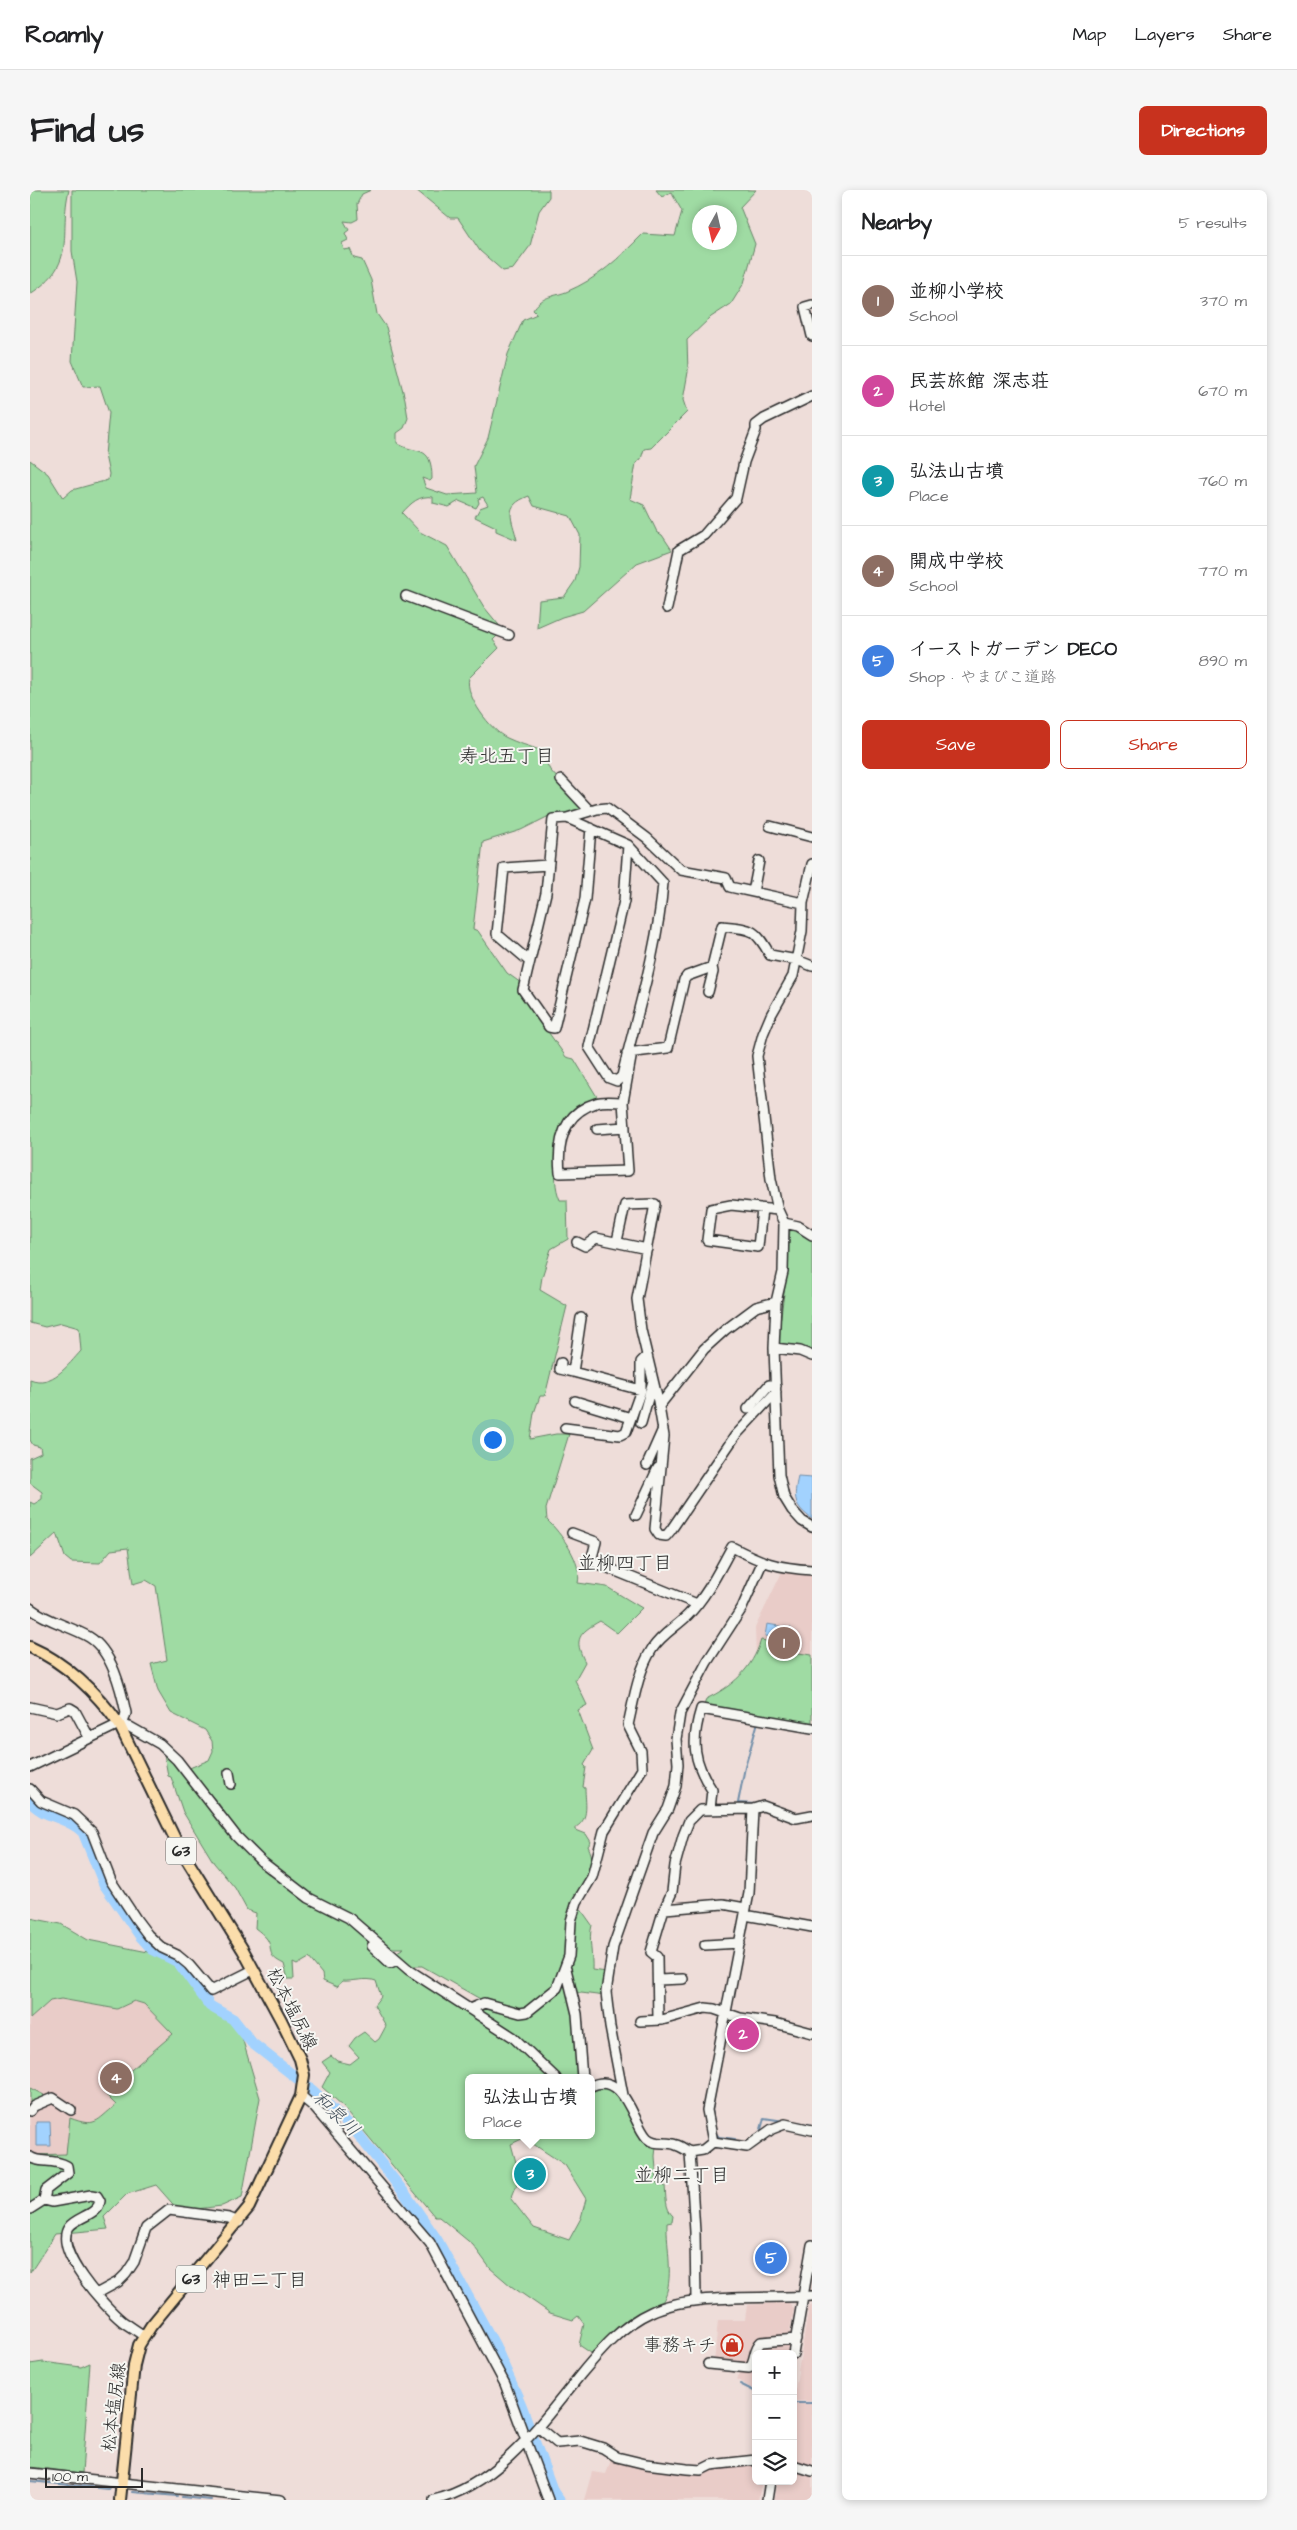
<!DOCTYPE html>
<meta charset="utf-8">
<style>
:root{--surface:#fff;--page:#f6f6f6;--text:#202124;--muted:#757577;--line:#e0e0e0;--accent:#c8321e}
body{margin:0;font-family:"Architects Daughter","Klee One",sans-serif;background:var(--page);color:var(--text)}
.controls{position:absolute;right:15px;bottom:15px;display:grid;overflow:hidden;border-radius:8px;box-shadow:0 2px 8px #0003}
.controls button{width:45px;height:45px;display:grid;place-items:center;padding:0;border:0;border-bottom:1px solid var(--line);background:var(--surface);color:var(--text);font:25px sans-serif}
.compass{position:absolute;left:662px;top:15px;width:45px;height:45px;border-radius:50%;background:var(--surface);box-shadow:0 2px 8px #0003;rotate:188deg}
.scale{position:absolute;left:15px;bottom:12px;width:98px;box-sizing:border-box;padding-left:5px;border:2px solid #2b2b2b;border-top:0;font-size:14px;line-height:18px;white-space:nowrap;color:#2b2b2b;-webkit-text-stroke:4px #f6f6f2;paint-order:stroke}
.you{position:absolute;left:462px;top:1249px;width:18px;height:18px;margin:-12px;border:4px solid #fff;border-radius:50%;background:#1a73e8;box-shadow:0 0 0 8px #1a73e833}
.badge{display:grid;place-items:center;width:32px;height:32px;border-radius:50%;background:var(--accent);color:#fff;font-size:16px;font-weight:700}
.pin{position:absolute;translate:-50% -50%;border:2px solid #fff;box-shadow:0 1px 5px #0006}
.popup{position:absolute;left:435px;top:1884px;width:130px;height:65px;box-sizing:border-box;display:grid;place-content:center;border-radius:8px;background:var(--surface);filter:drop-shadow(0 1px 4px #0005);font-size:16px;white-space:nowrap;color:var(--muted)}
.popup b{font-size:19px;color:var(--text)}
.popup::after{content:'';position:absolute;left:50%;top:100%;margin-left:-10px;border:10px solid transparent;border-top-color:var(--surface)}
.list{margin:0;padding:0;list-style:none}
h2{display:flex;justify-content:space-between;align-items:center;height:65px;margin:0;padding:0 20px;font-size:21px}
h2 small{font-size:16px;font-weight:400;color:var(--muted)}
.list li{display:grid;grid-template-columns:32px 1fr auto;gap:15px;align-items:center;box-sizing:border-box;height:90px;padding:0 20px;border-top:1px solid var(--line)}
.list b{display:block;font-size:19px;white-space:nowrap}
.list p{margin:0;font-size:16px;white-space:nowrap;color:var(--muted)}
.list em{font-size:16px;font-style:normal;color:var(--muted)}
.actions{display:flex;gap:10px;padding:15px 20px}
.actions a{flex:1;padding:11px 0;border:1px solid var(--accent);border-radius:8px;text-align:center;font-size:18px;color:var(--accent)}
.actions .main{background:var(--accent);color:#fff}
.icon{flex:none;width:28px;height:28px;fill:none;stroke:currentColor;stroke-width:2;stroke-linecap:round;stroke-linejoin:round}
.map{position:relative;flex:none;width:782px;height:2310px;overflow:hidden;border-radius:8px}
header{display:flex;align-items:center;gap:30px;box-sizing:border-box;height:70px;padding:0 25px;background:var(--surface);border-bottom:1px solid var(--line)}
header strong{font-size:24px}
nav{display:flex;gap:28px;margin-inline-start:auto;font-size:18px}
.intro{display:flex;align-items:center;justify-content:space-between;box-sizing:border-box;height:120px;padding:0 30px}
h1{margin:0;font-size:35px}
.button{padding:12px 22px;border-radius:8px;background:var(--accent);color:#fff;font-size:18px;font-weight:700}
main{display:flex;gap:30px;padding:0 30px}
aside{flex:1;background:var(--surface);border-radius:8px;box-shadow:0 2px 8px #0003}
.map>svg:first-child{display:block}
.built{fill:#e9ccc8}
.green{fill:#9fdba3;stroke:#658367;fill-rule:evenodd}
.water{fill:#a2d2fe;stroke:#728faa}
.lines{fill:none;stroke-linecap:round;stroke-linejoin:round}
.stream{stroke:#728faa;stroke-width:2}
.river{stroke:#a2d2fe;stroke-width:11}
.minor-casing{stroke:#2b2b2b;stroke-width:12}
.major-casing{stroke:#2b2b2b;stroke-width:14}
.minor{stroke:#f6f6f2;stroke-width:9}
.major{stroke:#fbddab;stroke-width:10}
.labels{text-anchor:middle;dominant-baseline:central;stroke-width:4;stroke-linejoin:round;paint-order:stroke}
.shield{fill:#f6f6f2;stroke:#686867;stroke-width:1}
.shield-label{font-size:16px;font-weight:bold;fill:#2b2b2b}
.street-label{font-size:18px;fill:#2b2b2b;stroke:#f6f6f2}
.poi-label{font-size:18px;fill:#2b2b2b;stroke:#f6f6f2;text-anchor:end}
.neighbourhood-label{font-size:19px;fill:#2b2b2b;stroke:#f6f6f2}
.water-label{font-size:19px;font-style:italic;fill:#495560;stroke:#f6f6f2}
</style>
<header>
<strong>Roamly</strong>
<nav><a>Map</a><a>Layers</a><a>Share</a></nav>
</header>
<div class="intro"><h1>Find us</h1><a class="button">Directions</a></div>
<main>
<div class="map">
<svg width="782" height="2310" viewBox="0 0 782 2310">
<rect width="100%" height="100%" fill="#eeddd9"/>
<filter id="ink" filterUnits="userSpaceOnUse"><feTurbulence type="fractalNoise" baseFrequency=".02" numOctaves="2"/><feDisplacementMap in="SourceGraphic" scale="10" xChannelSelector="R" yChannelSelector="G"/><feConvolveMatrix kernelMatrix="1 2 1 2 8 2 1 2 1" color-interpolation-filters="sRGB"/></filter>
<g filter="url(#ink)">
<path class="built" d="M 752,1382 L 782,1383 L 782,1536 L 676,1509 L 694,1500 L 717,1480 L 726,1467 L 725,1438 Z
M 30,1809 L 87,1819 L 104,1811 L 114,1814 L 144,1844 L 170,1878 L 66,1933 L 56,1934 L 40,1929 L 37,1964 L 2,1965 L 0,1963 L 0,1923 L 14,1905 L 0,1898 L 0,1829 L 20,1811 Z
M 759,2113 L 764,2119 L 759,2146 L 750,2145 L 727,2149 L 718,2176 L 684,2173 L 688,2130 L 715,2130 L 717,2115 Z
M 782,2115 L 782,2211 L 763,2211 L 779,2117 Z
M 759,2152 L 757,2164 L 727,2164 L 729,2157 Z
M 726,2170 L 726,2201 L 706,2189 L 713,2180 Z
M 763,2214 L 782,2214 L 782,2279 L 763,2272 Z
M 582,2267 L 594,2273 L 660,2283 L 726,2274 L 726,2291 L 732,2291 L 728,2310 L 554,2310 L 562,2282 L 576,2284 Z
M 763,2277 L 782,2284 L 782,2310 L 744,2310 L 747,2291 L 763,2291 Z"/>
<path class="green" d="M 0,0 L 39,0 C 28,44 49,73 0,104 Z
M 42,0 L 341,0 L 332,4 L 327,14 L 328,29 L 322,32 L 314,31 L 319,40 L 315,43 L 318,50 L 312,53 L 314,60 L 320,59 L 324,68 L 332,70 L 341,90 L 347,124 L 356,137 L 375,209 L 378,228 L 374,238 L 367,243 L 367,253 C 386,266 402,252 402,289 L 400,291 L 392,288 L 396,298 L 417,305 L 447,303 L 444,276 L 458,248 L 478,164 L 493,130 L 507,124 L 503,120 C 512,106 522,107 536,102 C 569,88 588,69 613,44 L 645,46 L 652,21 L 641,2 L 632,7 L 626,0 L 726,0 L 710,17 L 725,54 L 714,93 L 701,114 L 681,127 L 657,150 L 658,182 L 653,210 L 657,222 L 621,258 L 614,259 L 611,269 L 606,273 L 600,309 L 614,315 L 627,342 L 632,345 L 642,360 L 607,373 L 553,421 L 532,427 L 507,438 L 509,410 L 534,407 L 545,391 L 549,377 L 550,345 L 540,326 L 504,316 L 499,306 C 472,316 482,328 487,350 L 466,341 L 466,337 L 445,327 L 450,318 L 458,315 L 453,307 L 448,309 L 449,313 L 446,318 L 429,311 L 419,317 L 403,313 L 403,307 C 389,305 381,313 372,323 L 390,342 L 417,356 L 454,417 L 473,440 L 463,450 L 469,458 L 439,488 C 434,505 461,541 477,548 C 487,553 499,556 510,560 L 520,580 L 555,619 L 517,627 L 491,640 L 453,652 L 443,739 L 448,741 L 477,783 L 491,793 L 489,801 L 536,867 L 544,869 L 569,910 L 537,931 C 531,957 519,985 530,1010 L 537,1010 L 538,1049 L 521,1059 L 512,1087 L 510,1100 L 537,1116 L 515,1206 L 510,1206 L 504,1223 L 500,1249 L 526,1244 L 539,1244 L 516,1319 L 517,1330 C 531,1343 553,1373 548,1393 L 577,1397 L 612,1418 L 587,1443 L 570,1431 C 549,1443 543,1449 555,1472 L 545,1490 L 557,1515 L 548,1520 L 563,1560 L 554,1575 L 556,1577 L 553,1597 L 555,1598 C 555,1612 560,1629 546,1637 L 546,1640 L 556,1644 L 561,1652 L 558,1656 C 569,1680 558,1690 545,1711 L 562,1735 C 558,1750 563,1765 562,1780 L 577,1782 L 575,1806 L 543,1802 L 551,1888 L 529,1888 L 446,1821 L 448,1816 L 491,1822 L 452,1810 L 392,1776 L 378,1776 L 365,1763 L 374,1758 L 356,1758 L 235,1671 L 211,1647 L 189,1614 L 157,1579 L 179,1570 L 183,1561 L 182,1551 L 175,1540 L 141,1523 L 128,1501 L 121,1474 L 137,1470 L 126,1396 L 116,1390 L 103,1394 L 98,1358 L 81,1360 L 70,1373 L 41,1372 L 35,1367 L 27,1343 L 0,1368 L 0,1312 L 4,1314 L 12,1309 L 12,1302 L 0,1293 L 0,1268 L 11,1263 L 10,1257 L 3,1255 L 0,1250 L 0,1189 C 22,1198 38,1175 51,1161 L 49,1138 L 31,1133 L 15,1137 L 0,1133 L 0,270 L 18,284 L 33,308 L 42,300 L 78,290 L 79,284 L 75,265 L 79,223 L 70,196 L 53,197 L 42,171 L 47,92 L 42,61 ZM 669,22 L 699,22 L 699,52 L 669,52 Z
M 386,0 L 519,0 L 519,7 L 509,21 L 500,56 L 483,79 L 473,81 L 450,61 L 428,28 L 420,28 Z
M 760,1039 L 764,1039 L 782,1049 L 782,1163 L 747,1156 L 756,1088 Z
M 731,1450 L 763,1456 L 762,1462 L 782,1465 L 782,1536 L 674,1516 L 676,1509 C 703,1496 722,1479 731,1450 Z
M 133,1558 L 207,1651 L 315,1729 L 365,1775 L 473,1843 L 523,1888 L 439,1888 L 439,1945 L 561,1945 L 561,1898 L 577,1897 L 587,1903 L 626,1957 L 625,1966 L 627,1994 L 635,1996 C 636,2006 635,2019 643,2026 L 642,2032 L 637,2033 C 636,2057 645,2090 633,2111 L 597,2129 L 561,2163 L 549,2155 L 554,2134 L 548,2126 L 543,2130 L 520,2123 L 481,2096 L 460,2078 L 443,2055 L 409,2027 L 405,2027 L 314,1917 L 292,1897 L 300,1882 L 292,1872 L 301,1866 L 307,1871 L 320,1874 L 329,1867 L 319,1856 L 325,1848 L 334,1842 L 345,1852 L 349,1849 L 356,1836 L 344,1815 L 351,1806 L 346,1791 C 336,1787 323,1792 312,1791 L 307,1797 L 293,1791 L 292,1784 L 279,1768 L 267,1775 L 263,1773 L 264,1789 L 258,1789 L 254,1774 C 235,1765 244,1760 237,1749 C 234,1745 229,1741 225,1738 L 226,1723 L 217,1720 L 205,1698 L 184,1673 L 153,1622 L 141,1587 L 138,1586 ZM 494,1948 L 535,1975 L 556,2009 L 551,2028 L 539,2050 L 504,2038 L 481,2009 L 490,1987 L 481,1954 Z
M 0,1728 L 31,1734 L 58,1750 L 118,1762 L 146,1776 L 174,1815 L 202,1833 L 210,1841 L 230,1908 L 212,2007 L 192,2016 L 149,2021 L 126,1995 L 97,2004 L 74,2027 L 78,2039 L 25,2044 L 0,2083 L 0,1963 L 2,1965 L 36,1964 L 40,1928 C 66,1938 66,1931 86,1915 L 74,1903 L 143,1844 L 114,1814 L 104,1811 L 87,1819 L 31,1809 L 20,1811 L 0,1829 Z
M 0,1898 L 14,1905 L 0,1923 Z
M 502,1973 L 509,1983 L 500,1991 L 492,1981 Z
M 13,2172 L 51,2177 L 60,2173 L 52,2283 L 0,2277 L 0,2174 Z"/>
<path class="water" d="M 768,1287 L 782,1288 L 782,1329 C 764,1316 763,1308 768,1287 Z
M 737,1434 L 761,1438 L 759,1450 L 735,1446 Z
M 6,1932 L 20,1932 L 21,1956 L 6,1956 Z"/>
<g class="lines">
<path class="stream" d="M 725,1614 L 708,1613 L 715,1577 L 728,1532
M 725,1660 L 727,1622
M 703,1807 L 709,1777
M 684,1932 L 682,1920 L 687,1890
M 766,1932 L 782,1935
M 685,1942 L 689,1947 L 705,1949
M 730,1943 L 734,1928 L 754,1931
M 710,2194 L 726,2202
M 763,2213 L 782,2213
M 0,2291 L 79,2299
M 103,2302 L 147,2306
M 152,2307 L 181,2310"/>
<path class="river" d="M 0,1611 C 13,1628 37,1626 53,1642 L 74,1694 L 111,1747 L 122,1759 L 148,1772 L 180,1816 L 203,1829 L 222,1853 L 282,1900 L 324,1939 L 375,2004 L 407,2050 L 465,2156 L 491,2215 L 523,2302 L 529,2310"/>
<g class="minor-casing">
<path id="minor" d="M 782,115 L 775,117 L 782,146
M 376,406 L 479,445
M 637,418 L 649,360 L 674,345 L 706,308 L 714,272 L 726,240 L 726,235 L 734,229 L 782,206
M 531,590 L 560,621
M 537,628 L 567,619 L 577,618 L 617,648 L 651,680 L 696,688 L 700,697 L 773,713
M 740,636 L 782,647
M 561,638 L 555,709 L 524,838 L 519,837 L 493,800 L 516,703 L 523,629 L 537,628 L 598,655 L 633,693 C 628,758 607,823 592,886 L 587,891 L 579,888 L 559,857 L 594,711 L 598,655
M 782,674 L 773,713 L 772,741 L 763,786 L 741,825 L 733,844 L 727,866 L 741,989 L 748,1020 L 754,1033 L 753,1082 L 746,1112 L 744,1158 L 749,1285 L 754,1307 L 762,1320 L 772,1331 L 782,1337
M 723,702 L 729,671
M 499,771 L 467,744 L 474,678 L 518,675
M 678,802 L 683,782 L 682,777
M 597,863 L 638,858 L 654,790 L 657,786 L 682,777 L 692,736 C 722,739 725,738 740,765 L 767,770 L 782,776
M 593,912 C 585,912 574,910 566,913 C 533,923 527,953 530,983 L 598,981 L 593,912 L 601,868
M 567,939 L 595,937
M 732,1019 L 728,1057 L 677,1050 L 681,1019 L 701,1015 L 748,1020
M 754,1033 L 768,1036 L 782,1045
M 587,1051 L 595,1015 L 625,1014 L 607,1109 L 611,1140 L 628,1211 L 634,1246 L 625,1339 L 629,1345 L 636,1346 L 641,1340 L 705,1246 L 746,1202
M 547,1052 L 555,1056 L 566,1048 L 617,1059
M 551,1128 L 543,1182 L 611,1200
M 744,1158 L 770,1161 L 782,1166
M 531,1173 L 530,1179 L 543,1182
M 545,1211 L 601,1228
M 629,1216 L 674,1159 L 695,1140 L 726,1117 L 746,1112
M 718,1219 L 739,1195 L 746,1196
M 611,1233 L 623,1191
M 535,1238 L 590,1245 L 596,1242 L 611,1200 L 611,1172 L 617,1166
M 617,1275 L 633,1239
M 606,1325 L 628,1278
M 542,1343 L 566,1352 L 561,1371 L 667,1414
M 0,1418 C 18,1432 40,1436 59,1447 C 82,1461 91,1499 96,1523 L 94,1530 L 89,1534 L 0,1577
M 0,1517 L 27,1523 L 40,1518 L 45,1521 L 59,1547
M 89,1534 L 100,1537 L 130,1554 L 147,1570 L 206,1646 L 231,1671 L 279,1708 L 319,1728 L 379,1780 L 483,1847 L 526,1888
M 199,1583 L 201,1594
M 0,1599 L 11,1611 L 44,1625 L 62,1642 L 81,1691 L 106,1729 L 118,1745 L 132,1758 L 147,1765 L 159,1775 L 181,1801 L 219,1782
M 680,1619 L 682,1600 C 663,1572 661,1551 671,1519 L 782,1538
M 635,1719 L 693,1714 L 715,1718
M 715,1725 L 782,1737
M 675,1755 L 710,1753
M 342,1756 L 360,1773 L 367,1770
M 536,1779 L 547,1824 L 552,1888
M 628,1790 L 653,1789
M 440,1819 L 454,1813 L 490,1823 L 497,1822 L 527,1798 L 539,1766 L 541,1731 L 547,1712 L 562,1687 L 574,1641 L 612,1579 L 611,1561 L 598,1535 C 604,1509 608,1481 622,1459 C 632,1444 646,1437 658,1425 C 677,1406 689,1380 702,1357 C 733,1373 747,1378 782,1380
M 628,1830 L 627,1767 L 621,1762 L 633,1722 L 642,1702 L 645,1675 L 653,1646 L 659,1631 L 670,1620 L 723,1619 L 733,1616 L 766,1628 L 782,1625
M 610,1831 L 632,1830 L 675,1818 L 684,1819 L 710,1828 L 745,1833 L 782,1843
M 561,1896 C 595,1880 603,1934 617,1948 C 625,1956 637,1951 646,1955 C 651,1956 655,1960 660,1962 L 673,1960 L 683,1952 L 717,1957 L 742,1939 L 755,1934 L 782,1940
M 593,1905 L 580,1837 L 576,1802 L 583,1757 L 623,1643 L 638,1619 L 646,1596 L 648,1574 L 646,1549 L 650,1523 L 677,1472 L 712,1418 L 732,1373
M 271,1906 L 284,1917 L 400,2053 L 475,2194 L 518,2310
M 0,1921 L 4,1916 L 23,1908 L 41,1920
M 683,1952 L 677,1920 L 719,1703 L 723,1619
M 660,1962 L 665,2042 L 666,2110
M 0,1967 C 10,1974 22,1968 37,1976 L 38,1983 L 16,2000 L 14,2010 L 0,2019
M 14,2010 L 22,2012 L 61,2005 L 67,2006 L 70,2011 C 68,2025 46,2027 39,2037 C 22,2060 75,2117 92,2131 C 99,2136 107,2141 114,2146
M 66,2104 L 88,2092 L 96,2084 L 104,2072 L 116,2038 L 139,2020 L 199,2028 L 209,2032
M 763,2164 L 782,2055
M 678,2174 L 719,2178 C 726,2171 723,2159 731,2152 L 766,2149
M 508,2237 L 527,2253 L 550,2251 L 573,2258 L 587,2267 L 616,2274 L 657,2279 L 671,2280 L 681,2275 L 726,2270
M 763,2275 L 782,2281
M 0,2283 L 251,2310
M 404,2310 C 468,2295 512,2232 551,2184 C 571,2160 592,2135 621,2122 C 661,2103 736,2109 782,2106
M 737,2310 L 740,2291"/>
</g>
<g class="major-casing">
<path id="major" d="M 0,1457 C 35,1472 67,1503 89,1534 L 149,1657 L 213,1760 L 251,1830 L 270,1869 L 274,1885 L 271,1906 L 219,2017 L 121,2136 L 109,2155 L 104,2175 L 90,2310"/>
</g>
<use href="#minor" class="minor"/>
<use href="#major" class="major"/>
</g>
</g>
<defs>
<g id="shop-ring" transform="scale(1.125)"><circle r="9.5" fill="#f6f6f2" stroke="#c8321e" stroke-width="1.5"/><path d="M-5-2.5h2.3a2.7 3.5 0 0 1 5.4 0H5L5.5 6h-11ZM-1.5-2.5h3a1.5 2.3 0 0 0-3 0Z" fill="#c8321e"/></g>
</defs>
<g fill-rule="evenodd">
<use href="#shop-ring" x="702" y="2155"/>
</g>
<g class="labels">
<g class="shield">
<rect x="136" y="1647.5" width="30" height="27" rx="4"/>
<rect x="146" y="2075.5" width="30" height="27" rx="4"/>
</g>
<g class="shield-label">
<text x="151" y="1661">63</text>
<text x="161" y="2089">63</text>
</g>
<g class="street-label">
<text transform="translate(262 1819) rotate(63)">松本塩尻線</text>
<text transform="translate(84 2217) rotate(-83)">松本塩尻線</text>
</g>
<g class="poi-label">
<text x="686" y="2155">事務キチ</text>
</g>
<g class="neighbourhood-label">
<text x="477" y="566">寿北五丁目</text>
<text x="595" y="1373">並柳四丁目</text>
<text x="652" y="1985">並柳二丁目</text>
<text x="230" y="2090">神田二丁目</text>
</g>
<g class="water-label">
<text transform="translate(306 1924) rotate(44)">和泉川</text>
</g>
</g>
</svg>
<div class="controls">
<button>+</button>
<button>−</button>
<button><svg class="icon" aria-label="layers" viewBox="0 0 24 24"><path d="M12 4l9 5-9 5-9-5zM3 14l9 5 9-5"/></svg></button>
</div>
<svg class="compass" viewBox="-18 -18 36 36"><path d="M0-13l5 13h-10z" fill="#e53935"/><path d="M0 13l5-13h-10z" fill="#757577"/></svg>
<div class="scale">100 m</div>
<div class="you"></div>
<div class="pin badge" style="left:754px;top:1453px;background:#8d6e63">1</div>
<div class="pin badge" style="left:713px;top:1844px;background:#d1479c">2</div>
<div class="pin badge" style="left:500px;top:1984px;background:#0f9aa8">3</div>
<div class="popup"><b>弘法山古墳</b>Place</div>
<div class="pin badge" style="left:86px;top:1888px;background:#8d6e63">4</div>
<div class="pin badge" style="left:741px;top:2068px;background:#3f7fe0">5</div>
</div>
<aside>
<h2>Nearby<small>5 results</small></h2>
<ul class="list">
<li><span class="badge" style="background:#8d6e63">1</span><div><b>並柳小学校</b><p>School</p></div><em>370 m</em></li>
<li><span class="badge" style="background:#d1479c">2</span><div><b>民芸旅館 深志荘</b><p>Hotel</p></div><em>670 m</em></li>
<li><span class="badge" style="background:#0f9aa8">3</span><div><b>弘法山古墳</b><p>Place</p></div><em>760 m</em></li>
<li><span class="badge" style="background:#8d6e63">4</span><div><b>開成中学校</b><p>School</p></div><em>770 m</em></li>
<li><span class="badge" style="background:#3f7fe0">5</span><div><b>イーストガーデン DECO</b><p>Shop · やまびこ道路</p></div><em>890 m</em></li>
</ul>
<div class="actions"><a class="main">Save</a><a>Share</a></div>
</aside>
</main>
